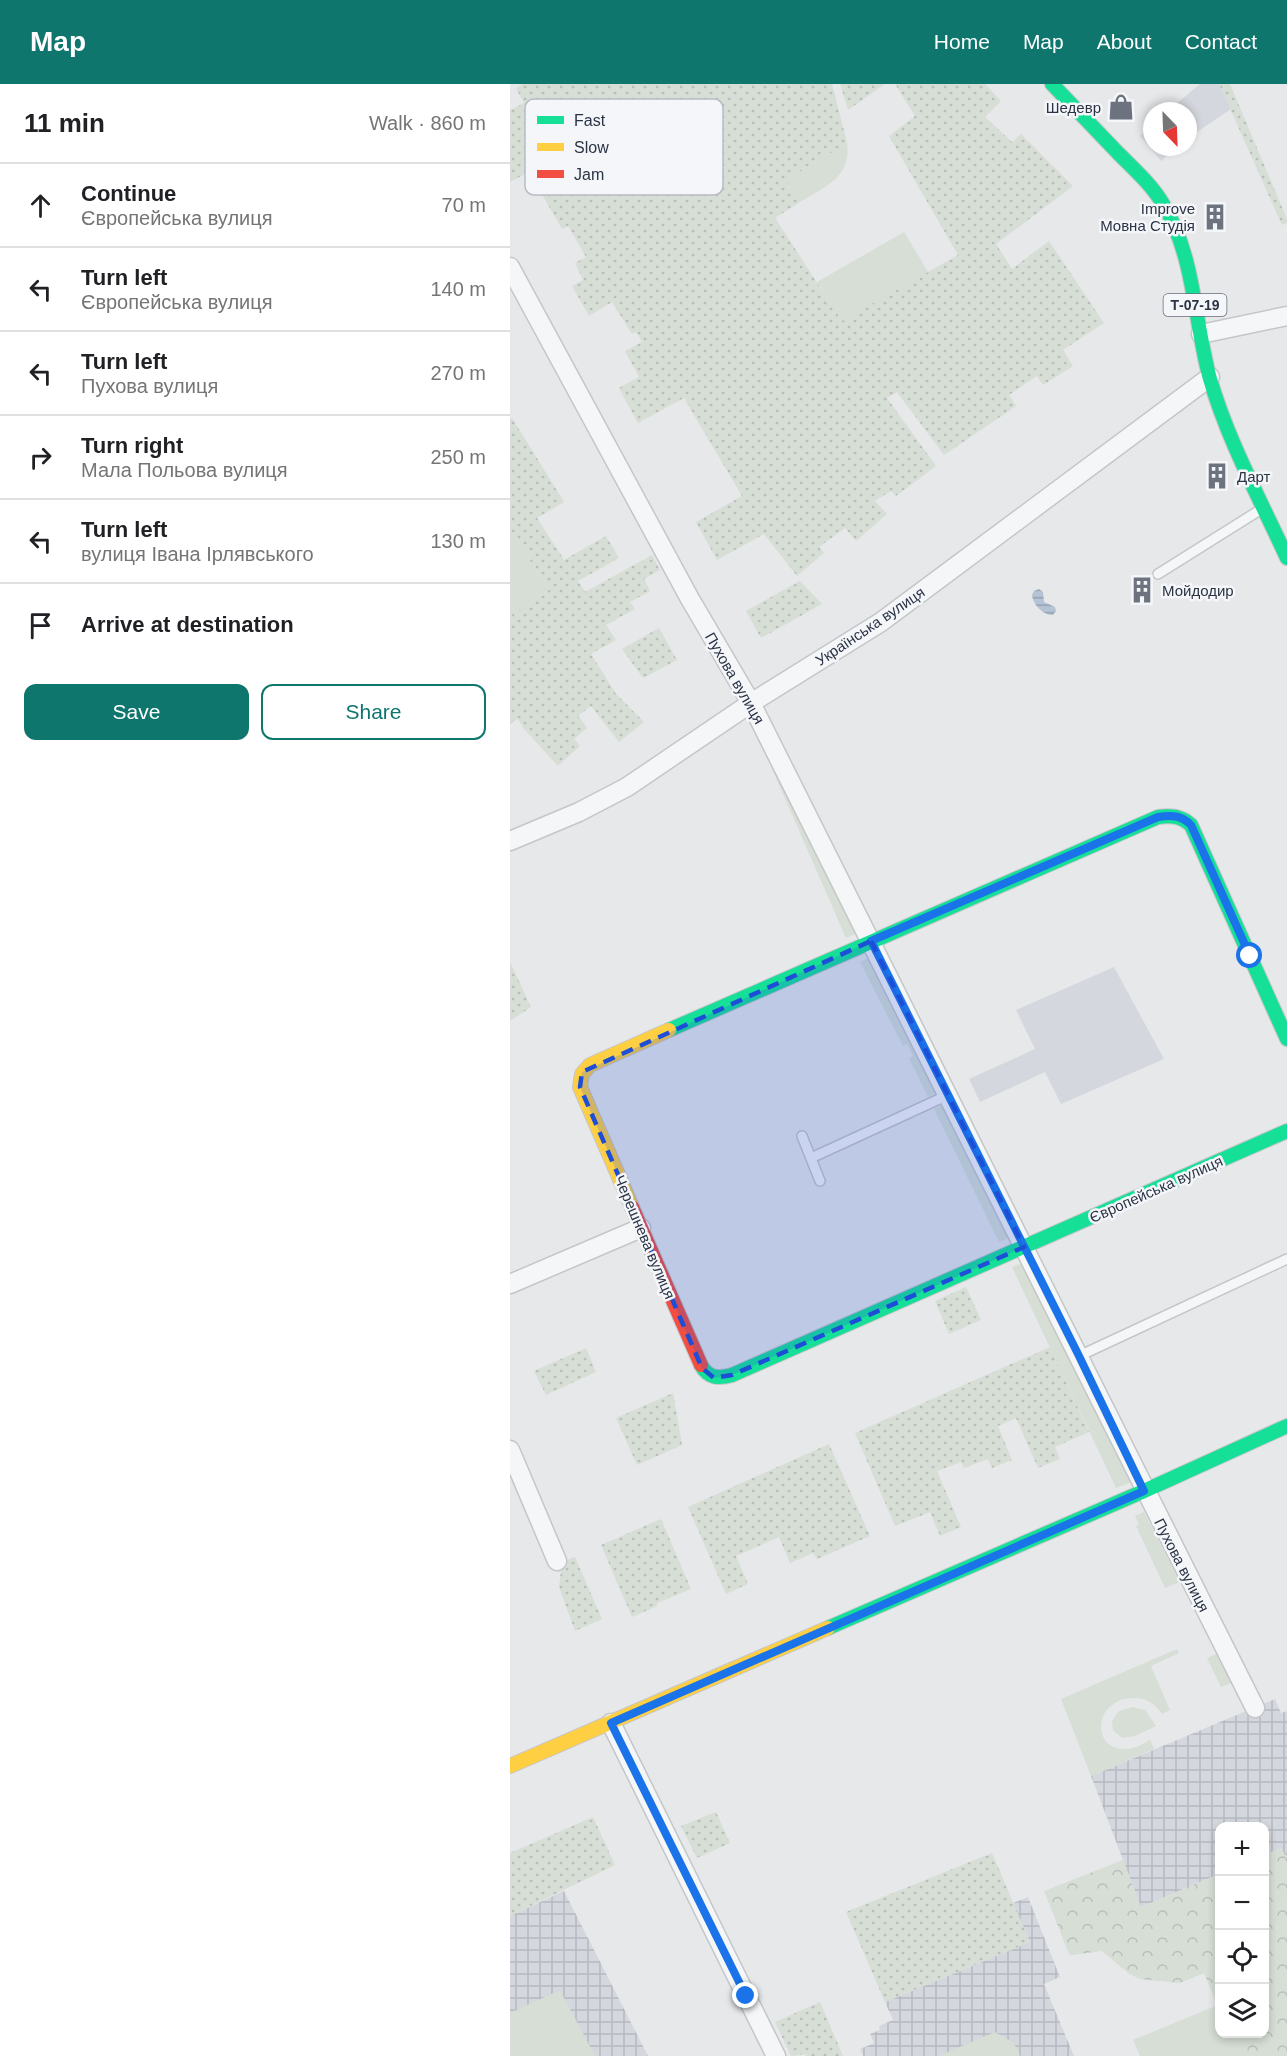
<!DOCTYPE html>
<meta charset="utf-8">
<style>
:root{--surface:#fff;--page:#f2f2f2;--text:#202124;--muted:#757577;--line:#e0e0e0;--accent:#0f766e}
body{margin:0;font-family:Helvetica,sans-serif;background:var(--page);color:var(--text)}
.controls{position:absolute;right:18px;bottom:18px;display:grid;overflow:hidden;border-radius:12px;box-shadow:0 3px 9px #0003}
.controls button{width:54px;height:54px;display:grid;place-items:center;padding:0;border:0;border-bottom:2px solid var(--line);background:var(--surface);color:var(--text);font:30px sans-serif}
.compass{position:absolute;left:633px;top:18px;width:54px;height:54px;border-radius:50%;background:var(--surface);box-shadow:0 3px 9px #0003;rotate:157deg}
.stop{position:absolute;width:18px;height:18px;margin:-14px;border:4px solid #1a73e8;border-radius:50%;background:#fff}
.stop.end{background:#1a73e8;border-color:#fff;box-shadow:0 2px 6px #0008}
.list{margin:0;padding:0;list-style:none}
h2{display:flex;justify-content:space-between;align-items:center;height:78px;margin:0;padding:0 24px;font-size:26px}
h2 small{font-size:20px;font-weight:400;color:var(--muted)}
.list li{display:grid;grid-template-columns:39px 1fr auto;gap:18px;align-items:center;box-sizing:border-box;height:84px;padding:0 24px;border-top:2px solid var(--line)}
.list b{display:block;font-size:22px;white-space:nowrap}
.list p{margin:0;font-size:20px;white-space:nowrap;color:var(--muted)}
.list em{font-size:20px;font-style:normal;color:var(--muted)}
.actions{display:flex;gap:12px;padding:18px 24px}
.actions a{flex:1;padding:14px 0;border:2px solid var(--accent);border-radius:12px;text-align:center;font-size:21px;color:var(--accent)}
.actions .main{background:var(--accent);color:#fff}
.icon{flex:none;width:33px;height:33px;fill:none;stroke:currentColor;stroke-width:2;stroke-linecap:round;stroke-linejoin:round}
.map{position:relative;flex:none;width:777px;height:1972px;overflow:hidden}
header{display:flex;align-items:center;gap:36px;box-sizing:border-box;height:84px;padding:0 30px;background:var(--accent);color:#fff}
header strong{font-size:28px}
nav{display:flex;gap:33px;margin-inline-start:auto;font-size:21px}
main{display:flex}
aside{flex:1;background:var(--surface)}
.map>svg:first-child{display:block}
.built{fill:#d4d7dd}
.industrial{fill:url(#industrial-grid)}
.green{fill:#d6ded6}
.forest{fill:url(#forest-crowns)}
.garden{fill:url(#garden-dots)}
.water{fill:url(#water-rules)}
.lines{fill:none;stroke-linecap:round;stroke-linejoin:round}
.lane-casing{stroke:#c4c6c8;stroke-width:12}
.street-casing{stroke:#c4c6c8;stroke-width:21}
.fast-casing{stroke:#c4c6c8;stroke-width:16}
.slow-casing{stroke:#c4c6c8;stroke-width:16}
.jam-casing{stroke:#c4c6c8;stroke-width:16}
.lane{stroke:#f5f6f7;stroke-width:9}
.street{stroke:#f5f6f7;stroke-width:18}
.fast{stroke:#16e098;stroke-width:14}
.slow{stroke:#ffcf43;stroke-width:14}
.jam{stroke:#f24e42;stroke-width:14}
.route{stroke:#1a73e8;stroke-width:8}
.marked{fill:#1d4ed8;fill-opacity:0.2;stroke:#1d4ed8;stroke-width:4.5;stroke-dasharray:12 8;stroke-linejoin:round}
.labels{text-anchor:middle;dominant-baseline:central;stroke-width:5;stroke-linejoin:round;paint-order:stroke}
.shield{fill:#f4f6f9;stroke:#676e7b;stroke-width:1.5}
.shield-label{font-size:14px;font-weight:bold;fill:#2b3445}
.poi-label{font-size:15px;fill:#2b3445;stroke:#f4f6f9;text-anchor:end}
.street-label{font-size:15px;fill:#2b3445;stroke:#f4f6f9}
.key{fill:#f4f6f9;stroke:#b8bcc3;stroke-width:1.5}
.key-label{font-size:16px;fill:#2b3445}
</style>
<header>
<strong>Map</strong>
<nav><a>Home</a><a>Map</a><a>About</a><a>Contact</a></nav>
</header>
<main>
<aside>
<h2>11 min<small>Walk · 860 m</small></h2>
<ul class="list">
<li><svg class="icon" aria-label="ahead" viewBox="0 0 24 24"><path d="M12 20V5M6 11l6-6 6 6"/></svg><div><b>Continue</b><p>Європейська вулиця</p></div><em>70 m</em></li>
<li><svg class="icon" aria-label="left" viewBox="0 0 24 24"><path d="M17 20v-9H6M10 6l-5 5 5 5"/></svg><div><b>Turn left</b><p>Європейська вулиця</p></div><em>140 m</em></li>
<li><svg class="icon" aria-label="left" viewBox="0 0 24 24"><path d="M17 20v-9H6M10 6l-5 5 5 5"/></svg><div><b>Turn left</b><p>Пухова вулиця</p></div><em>270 m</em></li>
<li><svg class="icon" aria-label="right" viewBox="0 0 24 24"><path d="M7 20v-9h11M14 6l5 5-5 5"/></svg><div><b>Turn right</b><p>Мала Польова вулиця</p></div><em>250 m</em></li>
<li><svg class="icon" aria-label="left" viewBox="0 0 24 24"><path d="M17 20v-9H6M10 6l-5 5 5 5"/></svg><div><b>Turn left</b><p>вулиця Івана Ірлявського</p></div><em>130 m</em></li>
<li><svg class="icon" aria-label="arrive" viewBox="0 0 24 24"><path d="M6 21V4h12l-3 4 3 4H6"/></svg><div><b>Arrive at destination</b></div></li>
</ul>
<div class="actions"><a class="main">Save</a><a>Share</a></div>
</aside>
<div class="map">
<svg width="777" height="1972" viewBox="0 0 777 1972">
<defs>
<pattern id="industrial-grid" width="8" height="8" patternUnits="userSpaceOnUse" patternTransform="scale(1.5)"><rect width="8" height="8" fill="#d4d7dd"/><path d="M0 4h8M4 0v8" fill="none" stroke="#b6b9bf"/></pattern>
<pattern id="forest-crowns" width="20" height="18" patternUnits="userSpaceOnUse" patternTransform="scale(1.5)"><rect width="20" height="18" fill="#d6ded6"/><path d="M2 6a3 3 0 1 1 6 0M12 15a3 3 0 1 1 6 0" fill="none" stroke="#b8bfb9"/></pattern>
<pattern id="garden-dots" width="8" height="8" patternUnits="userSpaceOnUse" patternTransform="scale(1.5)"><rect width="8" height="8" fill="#d6ded6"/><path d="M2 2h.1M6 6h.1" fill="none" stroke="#b8bfb9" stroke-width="1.8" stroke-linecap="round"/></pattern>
<pattern id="water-rules" width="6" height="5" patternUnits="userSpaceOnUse" patternTransform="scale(1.5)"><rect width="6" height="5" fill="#b4c4d5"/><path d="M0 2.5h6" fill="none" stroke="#93a0af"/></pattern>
</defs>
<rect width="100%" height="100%" fill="#e6e8ea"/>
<path class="built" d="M 690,0 L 709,0 L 721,25 L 678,54 L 678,27 L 658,27 Z
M 642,41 L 642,63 L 667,63 L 651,77 L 630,52 Z
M 604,883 L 654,975 L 551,1020 L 535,988 L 470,1018 L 459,995 L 525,965 L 506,926 Z"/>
<path class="industrial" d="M 765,1615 L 771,1629 L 777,1627 L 777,1775 L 771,1764 L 755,1771 L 754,1742 L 710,1742 L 709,1790 L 631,1823 L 581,1692 Z
M 54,1807 L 138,1972 L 0,1972 L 0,1832 Z
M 518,1813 L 550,1893 L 534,1900 L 564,1972 L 353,1972 L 350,1965 L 364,1959 L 360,1950 L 370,1946 L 369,1942 L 383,1936 L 375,1918 L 520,1858 L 503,1819 Z"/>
<path class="green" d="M 337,59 C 342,93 315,103 290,118 L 275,96 Z
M 394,148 L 418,188 L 332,238 L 307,198 Z
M 0,445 L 39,506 L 0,532 Z
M 253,664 L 346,850 L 336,854 Z
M 358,874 L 426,1009 L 418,1013 L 399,974 L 403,972 L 397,960 L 393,962 L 350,878 Z
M 432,1021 L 499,1154 L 489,1158 L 424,1025 Z
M 512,1179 L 622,1398 L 606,1404 L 502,1183 Z
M 634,1428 L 670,1498 L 655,1504 L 626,1442 L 629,1441 L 625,1432 Z
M 667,1565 L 669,1569 L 641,1582 L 660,1626 L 652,1630 C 645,1620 637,1614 625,1614 C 582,1613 580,1669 618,1665 C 626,1664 633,1660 640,1656 L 644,1665 L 581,1692 L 551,1615 Z
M 706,1570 L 721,1599 L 711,1603 L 697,1574 Z
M 623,1623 L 635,1626 L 646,1642 L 625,1652 L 612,1654 L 603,1646 L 602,1637 L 609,1627 Z
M 50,1906 L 85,1972 L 0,1972 L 0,1929 Z
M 708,1921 L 709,1926 L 710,1950 L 719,1950 L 728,1972 L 630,1972 L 623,1956 Z
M 485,1948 L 504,1959 L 510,1972 L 428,1972 Z"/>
<path class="forest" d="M 771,1764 L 777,1775 L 777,1972 L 728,1972 L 719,1950 L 754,1950 L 755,1771 Z
M 613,1776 L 631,1823 L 709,1790 L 709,1926 L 694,1889 L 670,1899 L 630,1895 L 618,1889 L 592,1867 L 562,1871 L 559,1870 L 534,1807 Z"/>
<path class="garden" d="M 13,0 L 322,0 L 337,59 L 276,96 L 290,118 L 265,134 L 332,237 L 448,171 L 379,52 L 405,32 L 385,0 L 475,0 L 491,17 L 475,33 L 502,58 L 511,50 L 563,102 L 486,160 L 502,185 L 539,157 L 594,239 L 553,266 L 563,282 L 533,301 L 527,292 L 499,311 L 506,322 L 434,371 L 387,308 L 377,314 L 426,382 L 386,412 L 381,407 L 365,417 L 377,430 L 346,457 L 335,444 L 309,463 L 314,469 L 287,492 L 254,450 L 207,476 L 186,438 L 232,412 L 174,314 L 128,339 L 109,304 L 129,293 L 115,267 L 132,258 L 126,248 L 122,250 L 102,218 L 79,232 L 62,202 L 73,196 L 65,179 L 76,173 L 58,142 L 52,145 L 19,88 L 0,98 L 0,26 L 14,19 L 6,4 Z
M 330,0 L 375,0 L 338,26 Z
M 709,0 L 720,0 L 777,135 L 777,139 L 772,141 Z
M 2,334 L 54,418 L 27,434 L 54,476 L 96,452 L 109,474 L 68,497 L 75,508 L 142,471 L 150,486 L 134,495 L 140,507 L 120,518 L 125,525 L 96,541 L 106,556 L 81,570 L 106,610 L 134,638 L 109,658 L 81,622 L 68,632 L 77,644 L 64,655 L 70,662 L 48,682 L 14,645 L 8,635 L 0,640 L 0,532 L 39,506 L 0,445 L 0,335 Z
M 290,497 L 312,520 L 251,554 L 236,527 Z
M 149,544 L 167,576 L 133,594 L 112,565 Z
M 0,878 L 21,923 L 0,937 Z
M 456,1203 L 471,1236 L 439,1250 L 425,1217 Z
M 540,1263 L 579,1348 L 545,1363 L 550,1375 L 528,1384 L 506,1334 L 488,1342 L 502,1376 L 482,1384 L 478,1375 L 454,1384 L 451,1378 L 427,1387 L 451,1443 L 430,1452 L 420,1428 L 385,1442 L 345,1349 Z
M 76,1264 L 86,1288 L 36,1311 L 24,1287 Z
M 163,1309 L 172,1361 L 127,1381 L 106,1334 Z
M 319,1360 L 360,1452 L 307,1475 L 303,1469 L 280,1479 L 269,1453 L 226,1472 L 238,1500 L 216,1510 L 178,1423 Z
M 151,1435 L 181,1505 L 147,1519 L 147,1522 L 122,1533 L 91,1461 Z
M 65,1473 L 92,1535 L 65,1547 L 49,1503 L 52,1478 Z
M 206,1728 L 220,1759 L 187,1774 L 171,1742 Z
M 83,1733 L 105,1781 L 0,1832 L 0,1769 Z
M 482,1769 L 520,1858 L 375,1918 L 336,1828 Z
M 310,1918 L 333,1972 L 296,1972 L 295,1970 L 281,1972 L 265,1938 Z"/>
<path class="water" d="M 529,505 L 533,508 L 534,518 L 545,523 L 546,527 L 543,531 C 533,531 523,521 522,511 L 524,507 Z"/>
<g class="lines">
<g class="lane-casing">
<path id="lane" d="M 648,490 L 750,426
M 292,1052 L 310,1097
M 301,1074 L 438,1011
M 569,1272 L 777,1175"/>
</g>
<g class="street-casing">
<path id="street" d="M 0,183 L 180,515 L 241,619 C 409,954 576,1289 745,1624
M 691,250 L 777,232
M 0,757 L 69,728 L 117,703 L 241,619 L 371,538 L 700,293
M 0,1200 L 131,1144
M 0,1366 L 47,1477
M 101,1639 L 266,1972"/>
</g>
<g class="fast-casing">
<path id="fast" d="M 542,0 C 564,23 586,46 608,69 C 624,85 641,100 653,120 C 685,172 684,237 700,295 C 718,357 750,415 777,474
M 159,946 L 648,733 C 661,731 671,732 681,741 L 777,955
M 191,1281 C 198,1294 208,1295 222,1291 L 777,1047
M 318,1544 L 634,1407 L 777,1342"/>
</g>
<g class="slow-casing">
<path id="slow" d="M 122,1123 L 70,1003 L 72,990 L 80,981 L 159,946
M 0,1682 L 318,1544"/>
</g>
<g class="jam-casing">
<path id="jam" d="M 122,1123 L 191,1281"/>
</g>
<use href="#lane" class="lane"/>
<use href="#street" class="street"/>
<use href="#fast" class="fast"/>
<use href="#slow" class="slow"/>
<use href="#jam" class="jam"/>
</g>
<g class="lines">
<path class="route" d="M 236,1912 L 101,1639 L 634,1407 L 569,1272 L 361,857 L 648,733 C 662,731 671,731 681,741 L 740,872"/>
</g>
<path class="marked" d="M 361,857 L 514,1163 L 222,1291 L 204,1294 L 192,1284 L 70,1003 L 72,988 Z"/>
<defs>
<g id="shop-bare" transform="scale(2.07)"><path d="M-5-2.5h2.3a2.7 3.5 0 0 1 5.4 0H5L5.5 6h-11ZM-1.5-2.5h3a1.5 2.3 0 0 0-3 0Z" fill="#6c737f" stroke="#f4f6f9" stroke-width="2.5" paint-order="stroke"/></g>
<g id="building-bare" transform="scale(2.07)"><path d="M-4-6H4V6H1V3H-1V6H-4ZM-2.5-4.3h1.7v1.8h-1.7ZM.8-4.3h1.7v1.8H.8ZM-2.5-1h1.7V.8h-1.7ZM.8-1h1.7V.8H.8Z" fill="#6c737f" stroke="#f4f6f9" stroke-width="2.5" paint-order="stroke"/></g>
</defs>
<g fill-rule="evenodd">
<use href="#shop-bare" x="611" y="23"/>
<use href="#building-bare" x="705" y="133"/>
<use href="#building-bare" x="707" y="392"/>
<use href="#building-bare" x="632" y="506"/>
</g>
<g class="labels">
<rect class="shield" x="653.5" y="210" width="63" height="22" rx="4.5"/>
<g class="shield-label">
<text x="685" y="221">Т-07-19</text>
</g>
<g class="poi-label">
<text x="591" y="23">Шедевр</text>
<text x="685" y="124">Improve<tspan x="685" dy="17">Мовна Студія</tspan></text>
<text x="727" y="392" text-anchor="start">Дарт</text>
<text x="652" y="506" text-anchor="start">Мойдодир</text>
</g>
<g class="street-label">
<text transform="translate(360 542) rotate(-34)">Українська вулиця</text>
<text transform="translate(225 594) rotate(60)">Пухова вулиця</text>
<text transform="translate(646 1105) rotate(-24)">Європейська вулиця</text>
<text transform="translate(135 1153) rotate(67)">Черешнева вулиця</text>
<text transform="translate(672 1481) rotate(63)">Пухова вулиця</text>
</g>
</g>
<rect x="15" y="15" width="198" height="96" rx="9" class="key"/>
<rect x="27" y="32" width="27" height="8" fill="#16e098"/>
<rect x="27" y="59" width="27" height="8" fill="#ffcf43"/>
<rect x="27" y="86" width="27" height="8" fill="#f24e42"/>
<g class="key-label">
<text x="64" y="42">Fast</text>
<text x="64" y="69">Slow</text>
<text x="64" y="96">Jam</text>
</g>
</svg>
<div class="controls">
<button>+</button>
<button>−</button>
<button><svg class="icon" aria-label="locate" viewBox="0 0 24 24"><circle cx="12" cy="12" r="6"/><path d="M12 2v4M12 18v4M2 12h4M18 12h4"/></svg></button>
<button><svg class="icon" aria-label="layers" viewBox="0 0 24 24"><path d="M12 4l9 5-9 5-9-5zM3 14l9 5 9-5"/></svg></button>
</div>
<svg class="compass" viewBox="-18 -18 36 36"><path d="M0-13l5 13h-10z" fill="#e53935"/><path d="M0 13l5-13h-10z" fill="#757577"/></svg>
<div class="stop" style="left:740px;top:872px"></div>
<div class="stop end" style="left:236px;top:1912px"></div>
</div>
</main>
